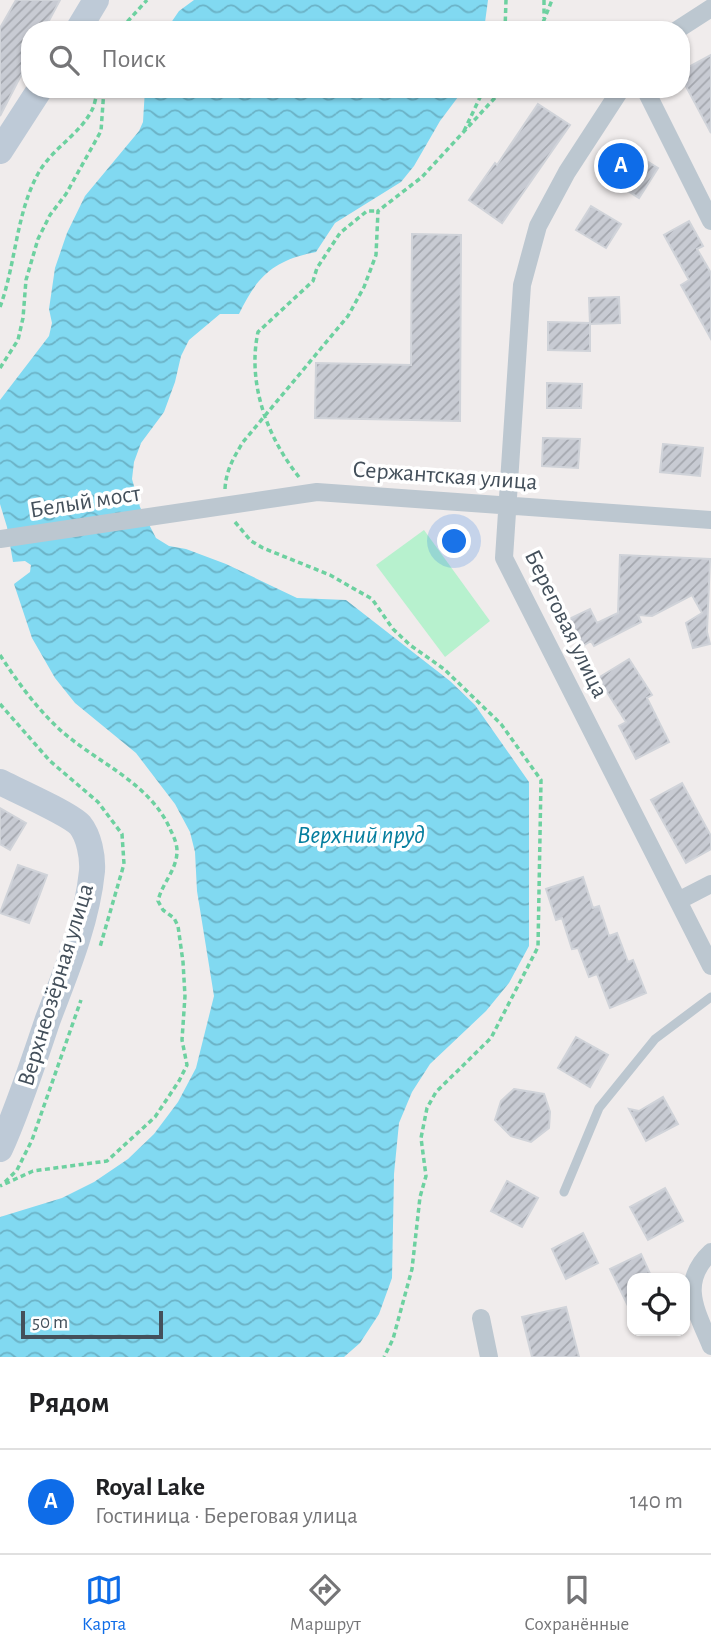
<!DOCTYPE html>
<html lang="ru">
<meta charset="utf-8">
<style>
:root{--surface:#fff;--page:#f2f2f2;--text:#202124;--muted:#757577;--line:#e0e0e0;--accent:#0e6ce8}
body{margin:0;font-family:"Alegreya Sans",sans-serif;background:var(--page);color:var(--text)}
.controls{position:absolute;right:21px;bottom:21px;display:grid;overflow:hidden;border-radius:14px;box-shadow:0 2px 5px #0004}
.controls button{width:63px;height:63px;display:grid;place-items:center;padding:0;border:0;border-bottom:2px solid var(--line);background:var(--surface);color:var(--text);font:35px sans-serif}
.scale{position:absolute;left:21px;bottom:18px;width:142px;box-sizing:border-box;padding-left:7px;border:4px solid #44505b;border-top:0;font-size:19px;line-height:24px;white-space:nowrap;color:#44505b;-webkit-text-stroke:5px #fff;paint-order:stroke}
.you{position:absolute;left:455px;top:542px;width:24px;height:24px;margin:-18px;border:5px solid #fff;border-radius:50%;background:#1a73e8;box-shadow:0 0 0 10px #1a73e833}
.badge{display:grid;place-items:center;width:46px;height:46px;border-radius:50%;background:var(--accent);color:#fff;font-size:23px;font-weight:700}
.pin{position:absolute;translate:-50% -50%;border:4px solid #fff;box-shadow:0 2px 7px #0006}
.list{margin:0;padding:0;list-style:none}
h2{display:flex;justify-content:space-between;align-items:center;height:91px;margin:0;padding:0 28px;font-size:30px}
h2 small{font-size:23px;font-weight:400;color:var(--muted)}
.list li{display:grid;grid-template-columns:46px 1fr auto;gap:21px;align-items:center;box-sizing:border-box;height:105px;padding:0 28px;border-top:2px solid var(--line)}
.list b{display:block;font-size:26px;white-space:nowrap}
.list p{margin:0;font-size:23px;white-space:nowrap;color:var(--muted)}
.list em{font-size:23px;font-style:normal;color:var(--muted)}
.icon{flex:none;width:38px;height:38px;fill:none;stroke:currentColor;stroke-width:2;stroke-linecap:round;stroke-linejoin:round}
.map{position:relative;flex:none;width:711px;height:1357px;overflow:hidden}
.search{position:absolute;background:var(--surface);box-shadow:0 2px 5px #0004;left:21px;right:21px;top:21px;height:77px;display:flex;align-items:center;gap:18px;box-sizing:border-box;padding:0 24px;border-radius:28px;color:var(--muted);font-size:26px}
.sheet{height:196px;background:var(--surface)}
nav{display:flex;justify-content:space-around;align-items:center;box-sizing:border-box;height:98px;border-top:2px solid var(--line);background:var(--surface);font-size:19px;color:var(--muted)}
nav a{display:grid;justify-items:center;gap:4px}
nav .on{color:var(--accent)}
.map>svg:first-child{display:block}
.park{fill:#b7f1ce}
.water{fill:url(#water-waves)}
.building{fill:url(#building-hatch);stroke:#d0d3d9;stroke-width:2}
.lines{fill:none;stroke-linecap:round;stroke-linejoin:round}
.path{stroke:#6dd1a0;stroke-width:3.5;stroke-dasharray:5 3.5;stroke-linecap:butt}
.lane{stroke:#bcc7d0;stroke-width:9}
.street{stroke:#bcc7d0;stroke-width:18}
.secondary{stroke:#becad7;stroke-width:26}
.labels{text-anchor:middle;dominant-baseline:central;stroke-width:7;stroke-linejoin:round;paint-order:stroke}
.street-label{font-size:24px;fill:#44505b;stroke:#fff}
.water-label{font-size:26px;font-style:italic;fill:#057e9e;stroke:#fff}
</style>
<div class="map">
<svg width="711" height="1357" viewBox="0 0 711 1357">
<defs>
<pattern id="water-waves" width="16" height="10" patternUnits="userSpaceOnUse" patternTransform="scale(1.75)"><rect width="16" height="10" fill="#81d9f1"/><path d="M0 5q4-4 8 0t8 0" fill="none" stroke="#6bb2c6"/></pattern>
<pattern id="building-hatch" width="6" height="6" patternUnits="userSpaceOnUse" patternTransform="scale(1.75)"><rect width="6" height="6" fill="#c8cbd3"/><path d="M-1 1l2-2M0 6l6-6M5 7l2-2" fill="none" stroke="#a4a7ae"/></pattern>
</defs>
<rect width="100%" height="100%" fill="#f0ecec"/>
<path class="park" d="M 424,530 L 490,621 L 445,657 L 376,565 Z"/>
<path class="water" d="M 194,0 L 488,0 L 484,30 L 166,30 L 179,11 Z
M 145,89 L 464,89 L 440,121 L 414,166 L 401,182 L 335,223 L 316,252 C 274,260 257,276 239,314 L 220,314 L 189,340 L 181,356 L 175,382 L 164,412 L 141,443 L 134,462 L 132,479 L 140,507 L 156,538 L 169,546 L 186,549 L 226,564 L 297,598 L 346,600 L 450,681 L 475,705 L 529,782 L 529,946 L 509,983 L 486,1011 L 430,1064 L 412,1092 L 399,1123 L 394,1174 L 392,1278 L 379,1314 L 360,1343 L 344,1357 L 0,1357 L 0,1217 L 62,1198 L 94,1182 L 128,1159 L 154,1134 L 178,1102 L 196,1068 L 214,996 L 197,891 L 195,852 L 190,832 L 175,804 L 136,753 L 75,703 L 55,678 L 32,638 L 14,584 L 30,572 L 31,565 L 25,561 L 13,562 L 7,527 L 0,504 L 0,400 L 49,336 L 52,323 L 49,309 L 55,268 L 67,233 L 85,196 L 139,131 L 143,122 Z"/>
<path class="building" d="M 16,0 L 60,0 L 44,30 L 30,30 L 30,58 L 0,116 L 0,28 Z
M 711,55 L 711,133 L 681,77 L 681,71 Z
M 538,104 L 570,125 L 502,223 L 469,200 L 495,163 L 497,165 Z
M 621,145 L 658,168 L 639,198 L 602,174 Z
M 591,206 L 621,224 L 606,248 L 576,230 Z
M 689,221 L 703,246 L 697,249 L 711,273 L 711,339 L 681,285 L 689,280 L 664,235 Z
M 412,234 L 461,235 L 460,421 L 315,418 L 316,363 L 411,365 Z
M 619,297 L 620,323 L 590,324 L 589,298 Z
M 548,322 L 590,323 L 590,351 L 548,350 Z
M 547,383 L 582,384 L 581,408 L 547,408 Z
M 543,438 L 580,439 L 578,468 L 542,466 Z
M 663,444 L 703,448 L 700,476 L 660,472 Z
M 620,555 L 710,559 L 707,632 L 710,644 L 693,648 L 686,623 L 702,613 L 692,595 L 652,616 L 638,615 L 641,622 L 594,646 L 591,641 L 579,648 L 565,621 L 590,609 L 597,623 L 618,613 Z
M 629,659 L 652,695 L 647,698 L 669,742 L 636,759 L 619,726 L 626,722 L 598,678 Z
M 682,783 L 711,836 L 711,849 L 686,863 L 651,800 Z
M 0,808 L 26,823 L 10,850 L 0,844 Z
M 18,865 L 47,875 L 29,923 L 0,913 Z
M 583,877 L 593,908 L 599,906 L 609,936 L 617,933 L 628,962 L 633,960 L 646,993 L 610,1008 L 597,974 L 589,977 L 578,948 L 572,949 L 562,918 L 556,920 L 546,889 Z
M 576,1037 L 608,1055 L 590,1087 L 558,1068 Z
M 514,1089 L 544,1094 L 550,1112 L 549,1128 L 531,1142 L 511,1136 L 495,1120 L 501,1101 Z
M 663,1097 L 678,1124 L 646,1141 L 629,1109 L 639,1111 Z
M 507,1181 L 538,1198 L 522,1227 L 491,1211 Z
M 665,1188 L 683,1221 L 648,1240 L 630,1207 Z
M 583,1233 L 598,1263 L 566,1279 L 552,1249 Z
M 641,1254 L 652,1278 L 632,1278 L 632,1314 L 610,1269 Z
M 566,1307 L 579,1357 L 532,1357 L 522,1317 Z"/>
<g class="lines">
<path class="path" d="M 544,0 L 544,18
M 125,30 L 128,21 L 147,0
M 505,30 L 506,0
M 540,30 L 552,0
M 464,131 L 484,89
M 0,307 C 16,264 16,212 39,172 C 53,148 80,134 92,110 C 95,104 96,96 98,89
M 0,368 L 18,340 L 23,318 L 26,280 L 38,239 L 50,215 L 66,194 L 101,131 L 104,89
M 299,477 C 267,437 247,383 258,332 L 313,281 L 317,268 L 340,233 L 367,211 L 378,211
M 225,489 C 226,470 234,457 243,442 L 348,316 L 364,287 L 376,255 L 378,211 L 422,177 L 503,89
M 235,522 L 251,541 L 263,548 L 330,575 L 372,599 L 393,629 L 410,645 L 444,669 L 501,724 L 541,780 L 538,947 L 491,1038 L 436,1092 L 427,1108 L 421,1138 L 426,1176 L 420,1197 L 412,1269 L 393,1339 L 384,1357
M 0,655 C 17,681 34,705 57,727 C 94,762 150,781 171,831 C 174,837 177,844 177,851 C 177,870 162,883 158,901 L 163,910 L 174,918 L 178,926 L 183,962 L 185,996 L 182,1040 L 187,1065 L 179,1081 L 155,1117 L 107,1161 L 33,1171 L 0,1186
M 0,704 L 50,761 L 98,802 L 122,834 L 124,864 L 100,947
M 5,1182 L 17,1170 L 32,1140 L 81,1000"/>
<path class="lane" d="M 564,1192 L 599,1108 L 655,1039 L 711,997"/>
<path class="street" d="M 677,30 L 711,8
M 621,89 L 567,172 L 538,226 L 522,285 L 504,558 L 711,966
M 645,89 L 711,221
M 0,539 L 317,492 L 711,520
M 678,901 L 711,884
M 711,1252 C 678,1283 697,1312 711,1346
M 481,1318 L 489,1357"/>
<path class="secondary" d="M 78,30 L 96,0
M 0,151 L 40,89
M 0,782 C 16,790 70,814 80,825 C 89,836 93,857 92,871 C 87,922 66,972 48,1019 C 33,1063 19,1107 0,1149"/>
</g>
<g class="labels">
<g class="street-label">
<text transform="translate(445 476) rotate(4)">Сержантская улица</text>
<text transform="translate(85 502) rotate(-9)">Белый мост</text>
<text transform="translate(566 624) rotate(64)">Береговая улица</text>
<text transform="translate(56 985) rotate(-73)">Верхнеозёрная улица</text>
</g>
<g class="water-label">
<text x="361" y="835">Верхний пруд</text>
</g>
</g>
</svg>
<div class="controls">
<button><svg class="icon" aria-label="locate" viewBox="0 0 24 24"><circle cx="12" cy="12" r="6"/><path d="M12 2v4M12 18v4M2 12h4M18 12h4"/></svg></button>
</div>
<div class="scale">50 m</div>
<div class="you"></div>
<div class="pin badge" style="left:621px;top:166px">A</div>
<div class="search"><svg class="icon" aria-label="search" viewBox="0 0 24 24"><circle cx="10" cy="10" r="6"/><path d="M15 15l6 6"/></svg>Поиск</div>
</div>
<section class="sheet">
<h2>Рядом<small></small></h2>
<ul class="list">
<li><span class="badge">A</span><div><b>Royal Lake</b><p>Гостиница · Береговая улица</p></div><em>140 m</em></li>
</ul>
</section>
<nav>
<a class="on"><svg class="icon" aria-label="map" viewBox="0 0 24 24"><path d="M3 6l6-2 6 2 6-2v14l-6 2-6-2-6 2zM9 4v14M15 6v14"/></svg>Карта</a>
<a><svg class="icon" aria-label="directions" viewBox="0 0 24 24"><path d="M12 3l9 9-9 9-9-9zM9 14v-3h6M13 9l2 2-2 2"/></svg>Маршрут</a>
<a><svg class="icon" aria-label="saved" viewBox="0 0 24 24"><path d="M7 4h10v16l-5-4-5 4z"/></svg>Сохранённые</a>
</nav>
